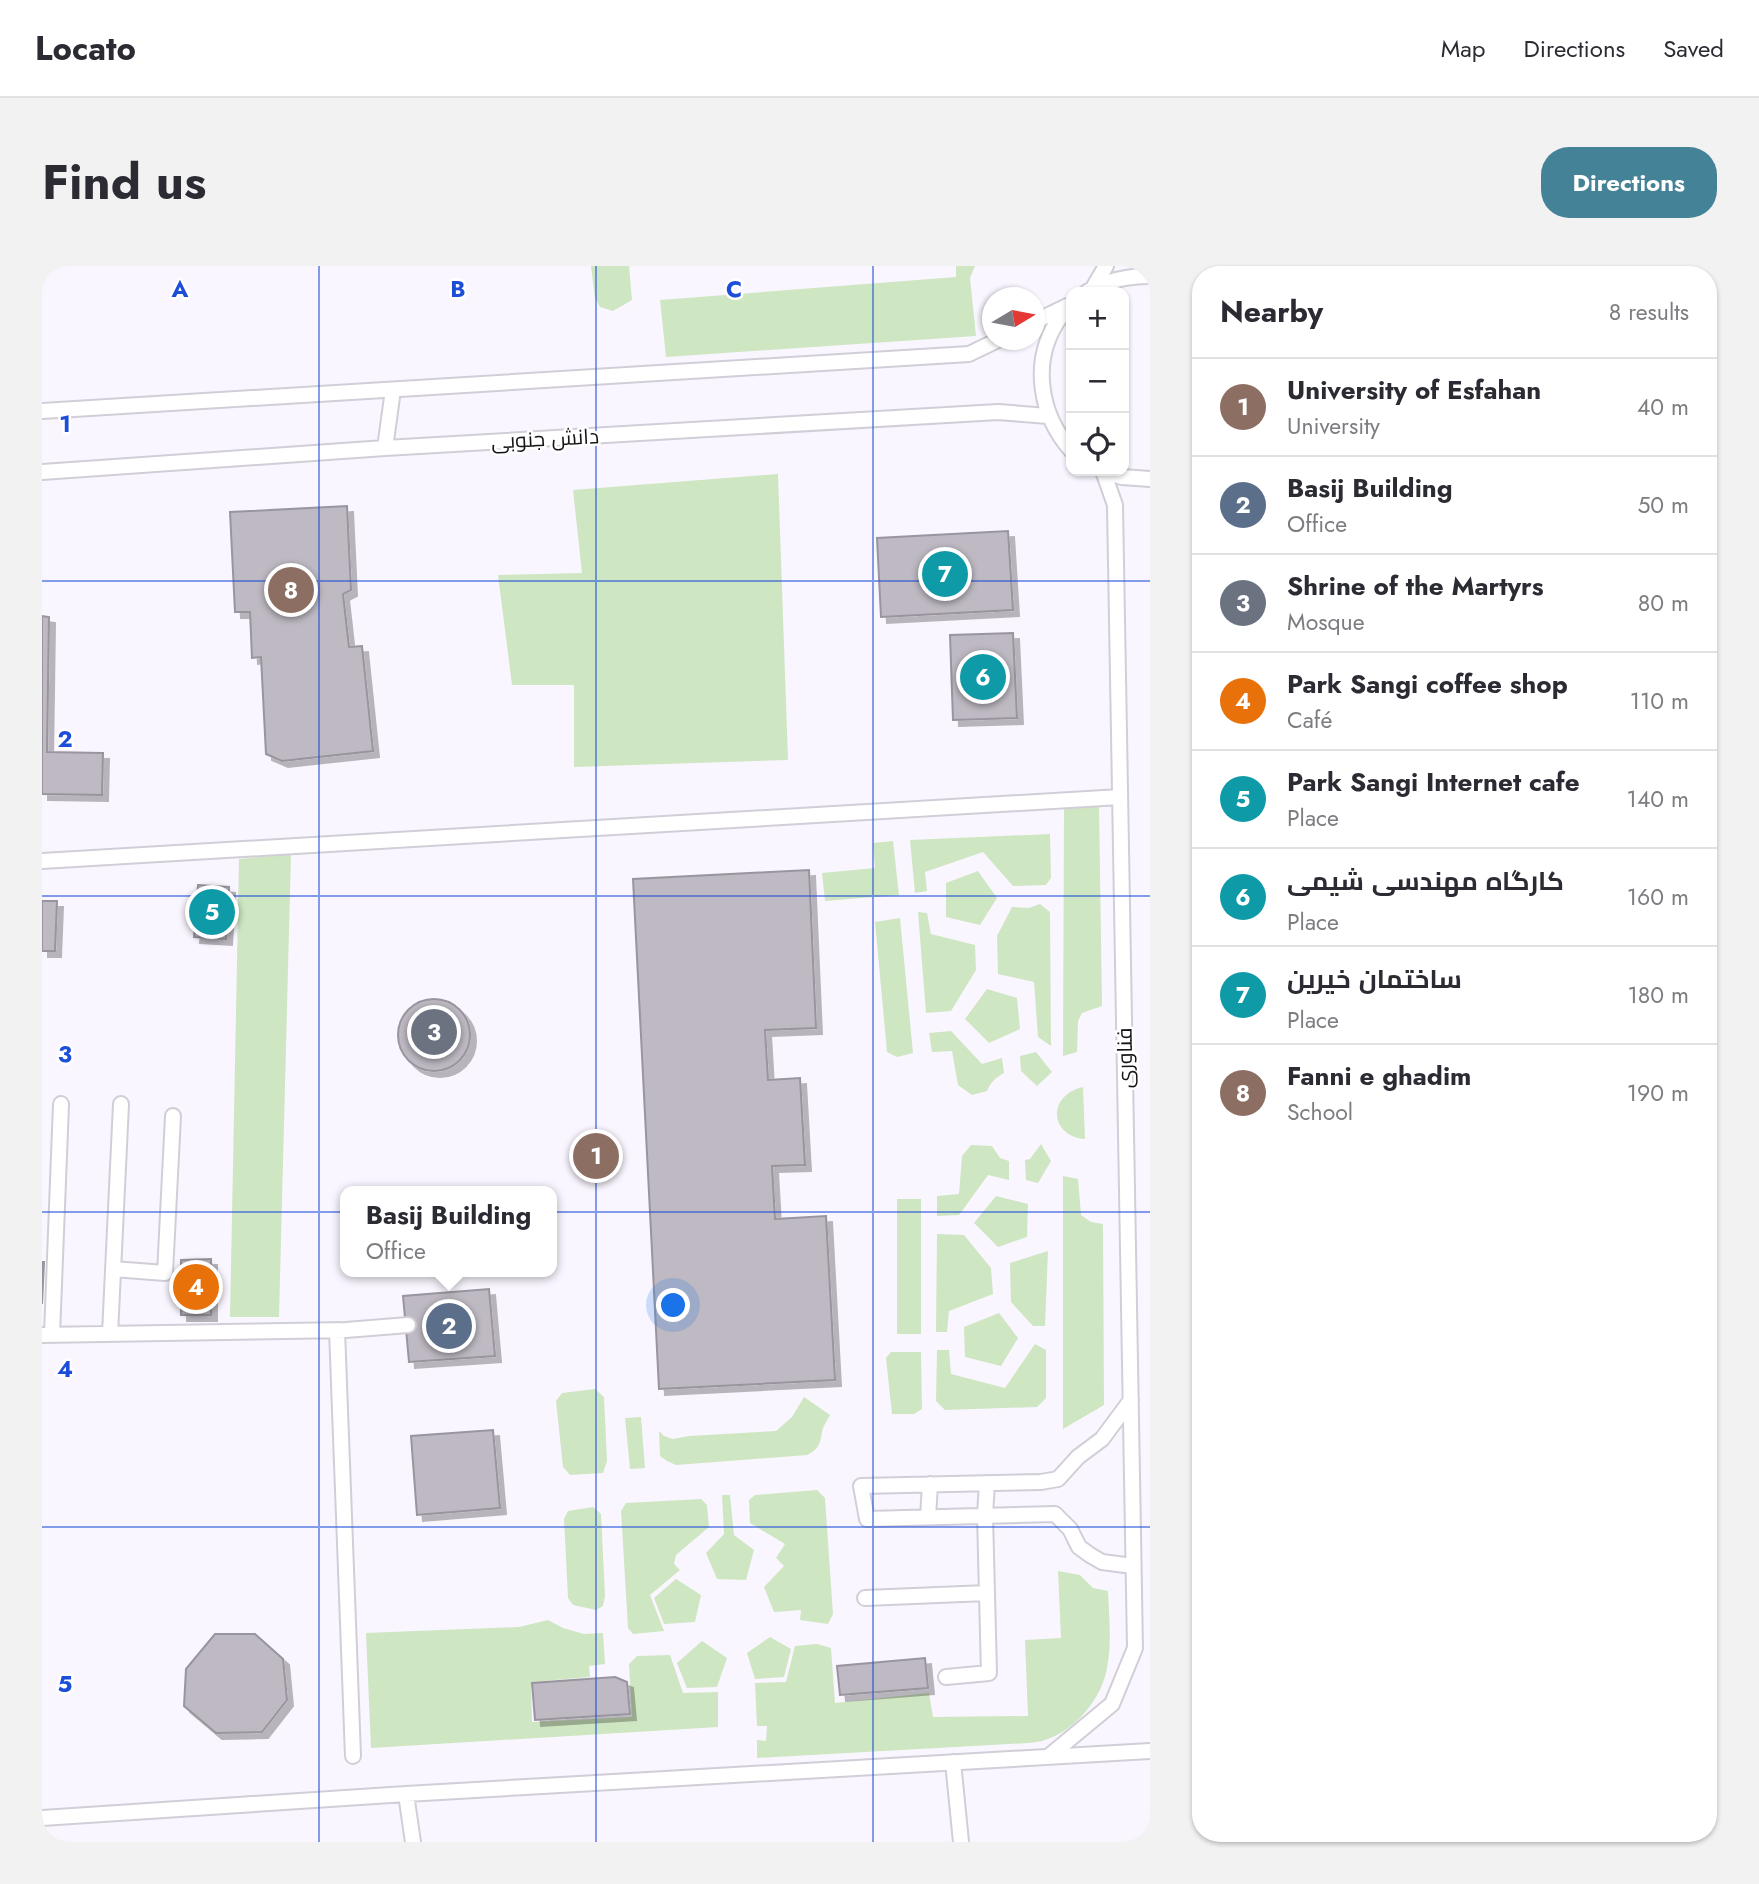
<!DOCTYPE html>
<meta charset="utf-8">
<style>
:root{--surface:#fff;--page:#f2f2f3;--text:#2b2b33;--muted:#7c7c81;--line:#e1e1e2;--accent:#448397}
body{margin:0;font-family:Jost,Cairo,sans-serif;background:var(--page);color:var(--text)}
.controls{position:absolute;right:21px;top:21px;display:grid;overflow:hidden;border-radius:14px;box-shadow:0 2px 5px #0004}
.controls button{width:63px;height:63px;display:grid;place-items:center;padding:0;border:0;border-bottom:2px solid var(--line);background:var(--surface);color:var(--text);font:35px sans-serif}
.compass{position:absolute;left:940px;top:21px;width:63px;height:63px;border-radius:50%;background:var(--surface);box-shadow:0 2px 5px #0004;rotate:80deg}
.you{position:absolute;left:632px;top:1040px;width:24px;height:24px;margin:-18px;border:5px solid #fff;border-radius:50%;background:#1a73e8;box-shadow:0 0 0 10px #1a73e833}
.badge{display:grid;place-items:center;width:46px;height:46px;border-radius:50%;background:var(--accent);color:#fff;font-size:23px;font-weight:700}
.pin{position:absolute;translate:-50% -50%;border:4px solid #fff;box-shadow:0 2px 7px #0006}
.popup{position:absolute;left:298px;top:920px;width:217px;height:91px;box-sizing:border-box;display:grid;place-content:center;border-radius:14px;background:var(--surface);filter:drop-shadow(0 2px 5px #0005);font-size:23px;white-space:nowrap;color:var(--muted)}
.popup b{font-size:26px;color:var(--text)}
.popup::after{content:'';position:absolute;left:50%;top:100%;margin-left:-14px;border:14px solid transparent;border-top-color:var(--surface)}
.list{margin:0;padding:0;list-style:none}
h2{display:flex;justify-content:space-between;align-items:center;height:91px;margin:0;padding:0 28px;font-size:30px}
h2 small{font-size:23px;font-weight:400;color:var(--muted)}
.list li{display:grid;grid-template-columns:46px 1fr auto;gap:21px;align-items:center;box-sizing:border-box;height:98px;padding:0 28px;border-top:2px solid var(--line)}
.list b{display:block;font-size:26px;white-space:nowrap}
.list p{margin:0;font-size:23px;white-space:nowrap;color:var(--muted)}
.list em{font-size:23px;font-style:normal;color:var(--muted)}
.icon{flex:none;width:38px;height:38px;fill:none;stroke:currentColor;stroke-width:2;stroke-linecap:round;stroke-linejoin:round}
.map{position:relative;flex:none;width:1108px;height:1576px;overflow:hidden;border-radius:28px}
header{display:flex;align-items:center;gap:42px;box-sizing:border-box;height:98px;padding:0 35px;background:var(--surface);border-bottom:2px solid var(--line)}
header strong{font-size:33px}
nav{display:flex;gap:38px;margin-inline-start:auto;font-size:24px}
.intro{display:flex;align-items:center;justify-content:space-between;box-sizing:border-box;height:168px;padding:0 42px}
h1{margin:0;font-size:49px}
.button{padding:18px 32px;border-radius:28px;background:var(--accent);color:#fff;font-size:24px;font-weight:700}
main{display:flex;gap:42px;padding:0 42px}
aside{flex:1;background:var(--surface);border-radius:28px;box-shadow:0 2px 5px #0004}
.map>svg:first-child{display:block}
.green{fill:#cfe6c2}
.building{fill:#beb9c2;stroke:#99959e;stroke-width:2;filter:url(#shadow)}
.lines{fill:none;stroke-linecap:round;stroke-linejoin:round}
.lane-casing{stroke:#d2ced7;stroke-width:18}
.lane{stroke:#fff;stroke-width:14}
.grid{fill:none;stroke:#1d4ed8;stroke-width:2;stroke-opacity:0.55}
.labels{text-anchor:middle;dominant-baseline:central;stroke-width:5;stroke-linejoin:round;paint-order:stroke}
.street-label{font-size:21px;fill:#151316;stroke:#fff}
.grid-label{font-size:23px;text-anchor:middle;font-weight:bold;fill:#1d4ed8;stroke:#fff;stroke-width:5;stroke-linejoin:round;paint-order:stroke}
</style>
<header>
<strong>Locato</strong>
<nav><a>Map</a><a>Directions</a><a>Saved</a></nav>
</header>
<div class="intro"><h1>Find us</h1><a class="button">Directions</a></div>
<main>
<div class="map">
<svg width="1108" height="1576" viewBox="0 0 1108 1576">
<defs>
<filter id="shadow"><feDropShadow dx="6" dy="6" stdDeviation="0" flood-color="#0004"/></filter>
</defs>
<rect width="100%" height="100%" fill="#faf6ff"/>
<path class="green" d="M 549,0 L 587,0 L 590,34 L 571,45 L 558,41 L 553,32 Z
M 914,0 L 933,0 L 928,12 L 934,70 L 624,91 L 618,34 L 914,11 Z
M 736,208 L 746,494 L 532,501 L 532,419 L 470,419 L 456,309 L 540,307 L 531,224 Z
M 1022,539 L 1057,539 L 1060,740 L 1040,747 L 1036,755 L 1035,786 L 1021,790 Z
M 1008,568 L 1009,612 L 1004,619 L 971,620 L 941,586 L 883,606 L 885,625 L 873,627 L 868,574 Z
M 851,575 L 857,629 L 783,635 L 780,607 L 833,602 L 831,577 Z
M 249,588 L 237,1051 L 188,1051 L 197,593 Z
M 936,605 L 955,632 L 938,659 L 904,651 L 904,617 Z
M 998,638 L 1008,646 L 1009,780 L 996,771 L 992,716 L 956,708 L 955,670 L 970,641 L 987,642 Z
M 876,646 L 885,647 L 889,668 L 933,679 L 934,704 L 909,745 L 884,747 Z
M 858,652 L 871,787 L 855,791 L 845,786 L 833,656 Z
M 945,723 L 975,732 L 978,763 L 947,777 L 923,753 Z
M 909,765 L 940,798 L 960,792 L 962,807 C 953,812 949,816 945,825 L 930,829 L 916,819 L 910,785 L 890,786 L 887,767 Z
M 994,786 L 1010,806 L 995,820 L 979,805 L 978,790 Z
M 1041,821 L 1043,873 C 1007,870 1005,829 1041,821 Z
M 999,878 L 1009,895 L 996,917 L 984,914 L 983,894 L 988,893 Z
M 929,879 L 950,880 L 958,892 L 967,895 L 967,914 L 946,909 L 917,949 L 895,950 L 895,930 L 917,928 L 920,890 Z
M 1021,910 L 1036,913 L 1039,949 L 1049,956 L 1061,958 L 1062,1139 L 1021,1163 Z
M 954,930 L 986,938 L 985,971 L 956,981 L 932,957 Z
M 855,933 L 879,933 L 879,1068 L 855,1068 Z
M 895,968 L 922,969 L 949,1002 L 951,1028 L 907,1045 L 905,1066 L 894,1066 Z
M 1006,985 L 1003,1060 L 991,1060 L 969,1036 L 968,997 Z
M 957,1047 L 976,1072 L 959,1100 L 923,1091 L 922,1061 Z
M 993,1078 L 1004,1084 L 1004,1132 L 995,1141 L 903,1144 L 894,1135 L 895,1084 L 907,1084 L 909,1108 L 963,1122 Z
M 849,1086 L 879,1086 L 880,1143 L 872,1148 L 850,1148 L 844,1092 Z
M 553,1123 L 562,1131 L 565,1195 L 561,1207 L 528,1209 L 521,1201 L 514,1135 L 520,1127 Z
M 762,1131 L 788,1149 C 785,1155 781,1160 780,1166 C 778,1178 777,1183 765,1189 L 634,1199 L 625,1195 L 618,1190 L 617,1165 L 622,1170 L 631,1173 L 647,1170 L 734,1165 L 750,1151 Z
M 599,1151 L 603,1202 L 588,1203 L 583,1152 Z
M 775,1224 L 783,1232 L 791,1348 L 786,1358 L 758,1354 L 759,1344 L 732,1346 L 722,1321 L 742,1300 L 734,1292 L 743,1278 L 708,1257 L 707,1234 L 713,1229 Z
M 680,1229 L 688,1229 L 692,1269 L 712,1284 L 704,1314 L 675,1313 L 664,1287 L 682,1268 Z
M 659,1233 L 665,1239 L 667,1261 L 634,1289 L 632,1298 L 638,1304 L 608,1329 L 622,1365 L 591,1368 L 586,1362 L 579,1245 L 584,1237 Z
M 551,1241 L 559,1248 L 563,1330 L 561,1340 L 554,1344 L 531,1339 L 526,1332 L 522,1253 L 526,1245 Z
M 1016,1305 L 1038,1309 L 1051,1322 L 1066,1325 C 1067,1350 1070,1377 1065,1402 C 1060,1432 1033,1465 1003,1474 C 998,1476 992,1476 987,1477 L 715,1492 L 715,1474 L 724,1475 L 725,1460 L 715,1460 L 713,1417 L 744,1416 L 753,1380 L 775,1378 L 789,1382 L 793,1437 L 887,1427 L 891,1451 L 986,1450 L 983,1374 L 1019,1372 Z
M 634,1313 L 659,1329 L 653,1356 L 622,1358 L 612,1332 Z
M 506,1354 L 521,1362 L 542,1368 L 561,1367 L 563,1398 L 547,1400 L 548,1411 L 489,1416 L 490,1456 L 590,1451 L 587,1398 L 595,1390 L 628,1389 L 641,1427 L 676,1426 L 676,1461 L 329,1482 L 324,1367 L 477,1361 Z
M 728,1371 L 749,1383 L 742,1411 L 713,1413 L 705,1387 Z
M 660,1375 L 685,1392 L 675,1421 L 645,1422 L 635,1397 Z"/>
<path class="building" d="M 305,240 L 309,324 L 301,328 L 307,381 L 320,380 L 331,485 L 240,495 L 224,488 L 219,391 L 210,392 L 208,346 L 193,346 L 188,246 Z
M 966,265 L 971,344 L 839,351 L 835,272 Z
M 0,350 L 7,351 L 5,486 L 61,487 L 60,529 L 0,528 Z
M 971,367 L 975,452 L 911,454 L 908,369 Z
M 767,604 L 774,762 L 723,764 L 726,814 L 758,812 L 763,899 L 730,900 L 733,953 L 784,950 L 793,1114 L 617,1123 L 591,613 Z
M 156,619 L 187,621 L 184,673 L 152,671 Z
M 0,635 L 15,635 L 13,685 L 0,685 Z
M356 769a36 36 0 1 1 72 0a36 36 0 1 1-72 0Z
M 169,993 L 169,1049 L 139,1049 L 139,994 Z
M 0,996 L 2,996 L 0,1038 Z
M 447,1023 L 453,1090 L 367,1096 L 361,1030 Z
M 451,1164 L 458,1242 L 375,1249 L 369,1170 Z
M 173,1368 L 213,1368 L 241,1393 L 245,1434 L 220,1466 L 174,1467 L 142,1440 L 144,1403 Z
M 883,1392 L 886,1422 L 798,1429 L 795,1400 Z
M 573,1411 L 585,1416 L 588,1448 L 493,1454 L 490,1417 Z"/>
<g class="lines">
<g class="lane-casing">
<path id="lane" d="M 1051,22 L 1064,0
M 1045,26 C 1065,14 1085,10 1108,10
M 1029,39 C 1025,44 1019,50 1015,56 C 989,97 998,149 1029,184
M 992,56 L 1025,40
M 0,145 L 927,88 L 956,74
M 343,182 L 351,124
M 1060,205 L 1080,211 L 1108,213
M 0,206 L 343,182 L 956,146 L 1006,150
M 0,595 L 1078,531
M 71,1003 L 123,1007 L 131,850
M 295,1064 L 311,1490
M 68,1068 L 79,838
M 0,1069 L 304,1064 L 366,1059
M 10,1069 L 19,838
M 1089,1134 L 1060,1173 L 1036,1191 L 1016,1213 L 999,1216 L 819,1220 L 825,1253 L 1013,1248 L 1028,1263 L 1037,1281 L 1048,1289 L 1060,1296 L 1091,1300
M 886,1251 L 888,1218
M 823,1332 L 945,1327
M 904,1411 L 947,1407 L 943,1249 L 945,1217
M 1006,1491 L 1070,1438 L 1093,1382 L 1073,239 L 1061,205
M 911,1496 L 919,1576
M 364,1528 L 371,1576
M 0,1552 L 364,1528 L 1108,1485"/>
</g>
<use href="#lane" class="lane"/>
</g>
<path class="grid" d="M 277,0 L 277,1576M 554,0 L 554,1576M 831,0 L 831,1576M 0,315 L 1108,315M 0,630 L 1108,630M 0,946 L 1108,946M 0,1261 L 1108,1261"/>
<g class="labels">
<g class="street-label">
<text transform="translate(503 173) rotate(-3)">دانش جنوبی</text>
<text transform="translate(1083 792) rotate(-91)">فناوری</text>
</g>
</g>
<g class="grid-label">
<text x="138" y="31">A</text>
<text x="416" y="31">B</text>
<text x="692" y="31">C</text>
<text x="23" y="166">1</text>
<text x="23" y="481">2</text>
<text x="23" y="796">3</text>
<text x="23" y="1111">4</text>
<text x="23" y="1426">5</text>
</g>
</svg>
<div class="controls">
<button>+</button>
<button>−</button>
<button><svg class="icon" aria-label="locate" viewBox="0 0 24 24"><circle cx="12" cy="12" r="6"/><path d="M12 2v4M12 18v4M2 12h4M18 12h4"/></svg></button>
</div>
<svg class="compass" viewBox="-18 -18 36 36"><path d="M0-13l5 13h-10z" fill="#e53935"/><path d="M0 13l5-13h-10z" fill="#7c7c81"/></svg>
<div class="you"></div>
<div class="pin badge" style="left:554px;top:890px;background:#8d6e63">1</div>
<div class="pin badge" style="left:407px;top:1060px;background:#5c6f8a">2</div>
<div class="popup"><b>Basij Building</b>Office</div>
<div class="pin badge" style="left:392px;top:766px;background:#6b7280">3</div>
<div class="pin badge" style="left:154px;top:1021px;background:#e8710a">4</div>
<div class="pin badge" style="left:170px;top:646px;background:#0f9aa8">5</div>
<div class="pin badge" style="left:941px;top:411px;background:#0f9aa8">6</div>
<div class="pin badge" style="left:903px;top:308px;background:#0f9aa8">7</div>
<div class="pin badge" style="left:249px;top:324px;background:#8d6e63">8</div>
</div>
<aside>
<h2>Nearby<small>8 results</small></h2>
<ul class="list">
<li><span class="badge" style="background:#8d6e63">1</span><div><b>University of Esfahan</b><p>University</p></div><em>40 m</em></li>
<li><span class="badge" style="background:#5c6f8a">2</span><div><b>Basij Building</b><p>Office</p></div><em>50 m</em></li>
<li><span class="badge" style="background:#6b7280">3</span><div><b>Shrine of the Martyrs</b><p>Mosque</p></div><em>80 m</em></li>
<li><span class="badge" style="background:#e8710a">4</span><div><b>Park Sangi coffee shop</b><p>Café</p></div><em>110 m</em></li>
<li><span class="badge" style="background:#0f9aa8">5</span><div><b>Park Sangi Internet cafe</b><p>Place</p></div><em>140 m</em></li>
<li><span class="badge" style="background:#0f9aa8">6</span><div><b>کارگاه مهندسی شیمی</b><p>Place</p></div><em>160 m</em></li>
<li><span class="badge" style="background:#0f9aa8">7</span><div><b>ساختمان خیرین</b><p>Place</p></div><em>180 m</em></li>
<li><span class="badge" style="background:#8d6e63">8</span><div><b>Fanni e ghadim</b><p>School</p></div><em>190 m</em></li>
</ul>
</aside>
</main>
